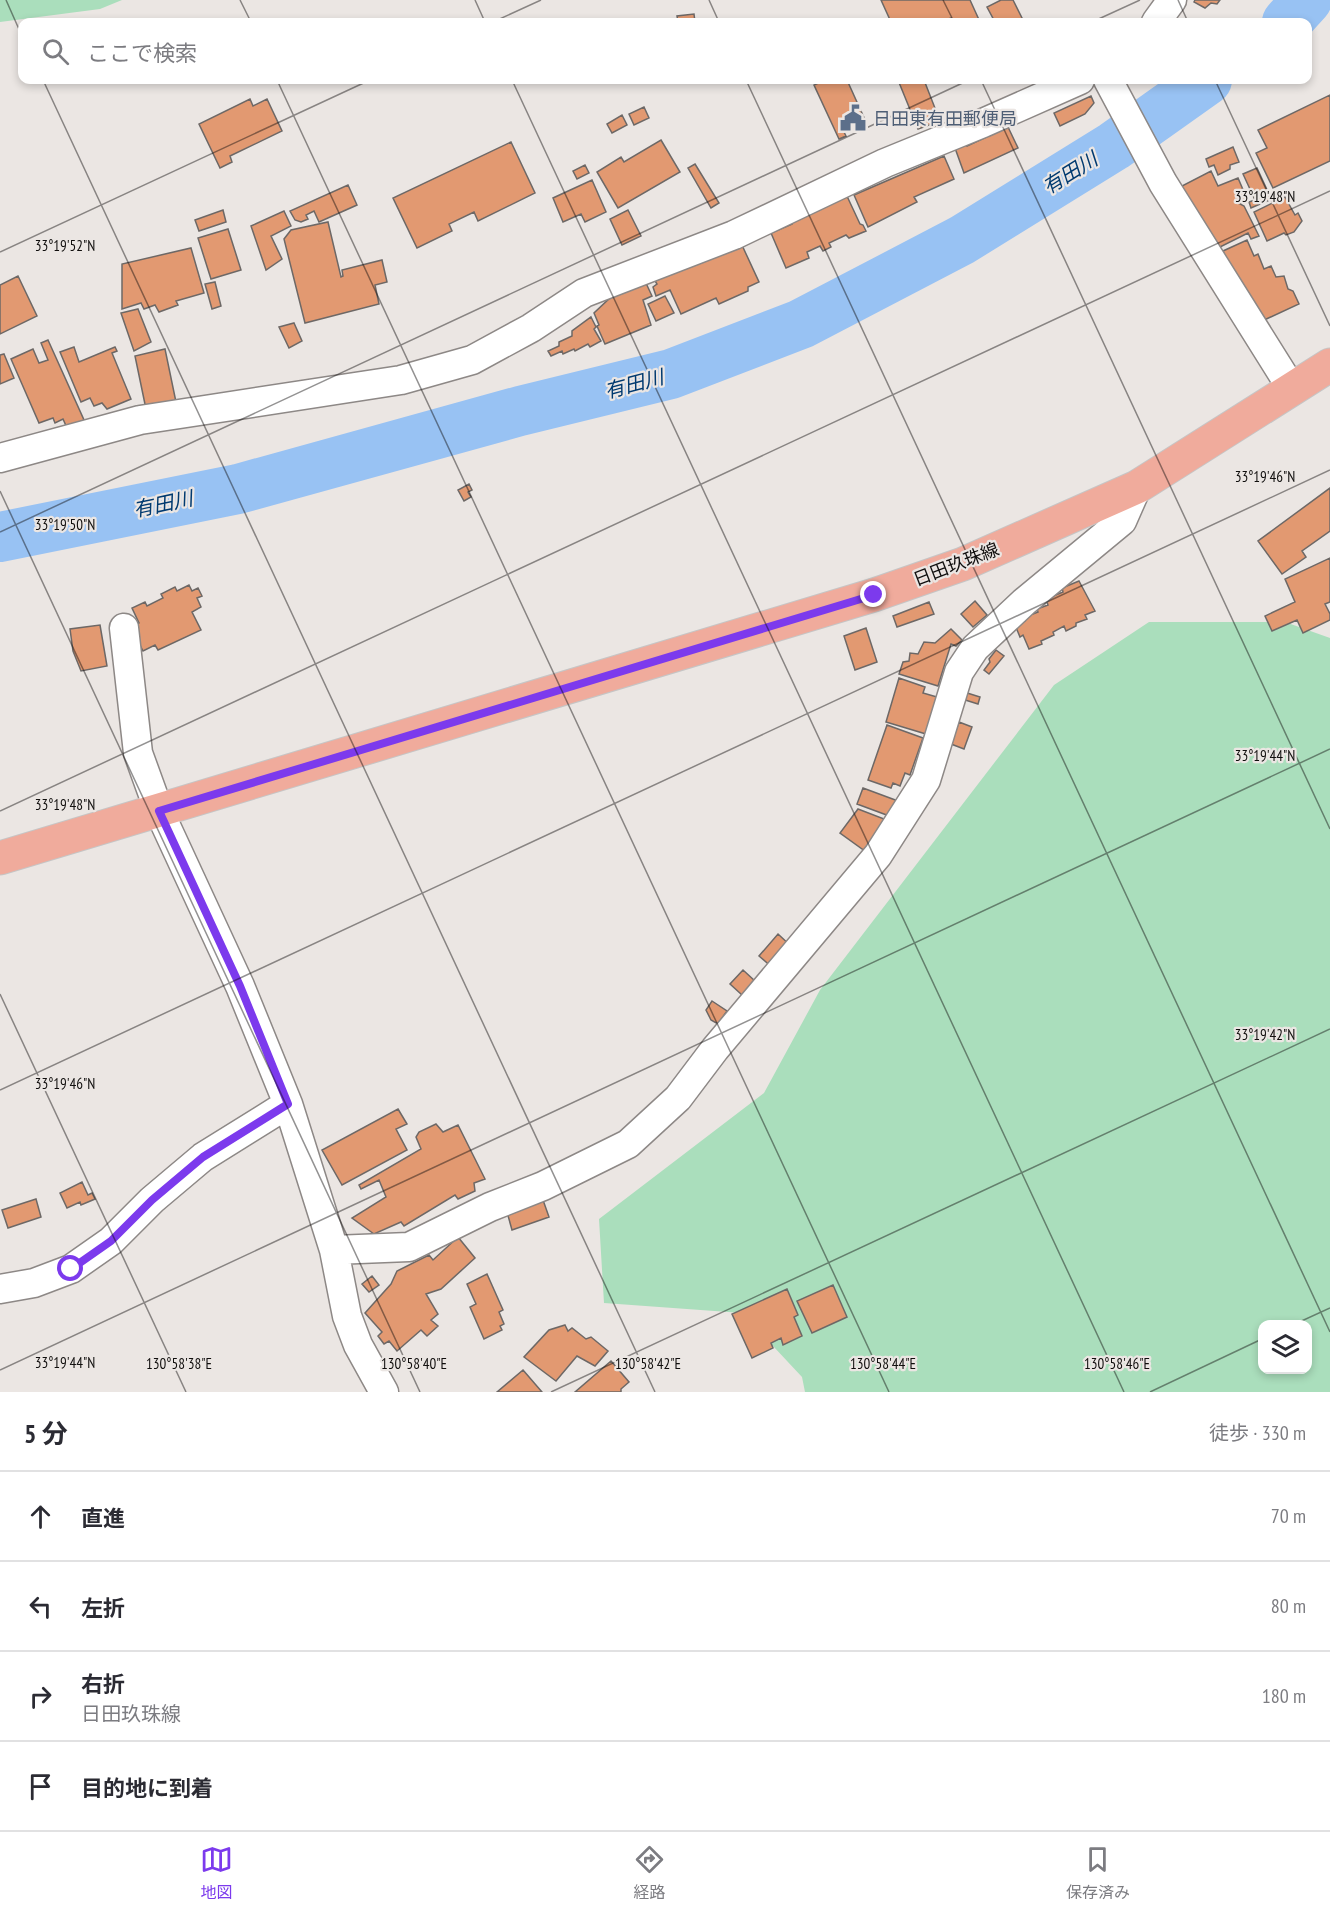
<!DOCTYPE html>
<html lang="ja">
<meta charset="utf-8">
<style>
:root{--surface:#fff;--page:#f7f7f7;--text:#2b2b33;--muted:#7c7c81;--line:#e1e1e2;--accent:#7c3aed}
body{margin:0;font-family:"PT Sans Narrow","Noto Sans JP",sans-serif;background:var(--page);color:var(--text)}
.controls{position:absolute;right:18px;bottom:18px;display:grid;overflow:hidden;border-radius:12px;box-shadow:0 3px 9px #0003}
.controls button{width:54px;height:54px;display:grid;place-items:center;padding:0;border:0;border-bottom:2px solid var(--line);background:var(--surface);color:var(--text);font:30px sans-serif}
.stop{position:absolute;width:18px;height:18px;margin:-14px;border:4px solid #7c3aed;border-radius:50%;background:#fff}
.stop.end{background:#7c3aed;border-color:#fff;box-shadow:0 2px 6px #0008}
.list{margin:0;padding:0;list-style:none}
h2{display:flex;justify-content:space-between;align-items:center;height:78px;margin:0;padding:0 24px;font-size:26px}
h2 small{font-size:20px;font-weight:400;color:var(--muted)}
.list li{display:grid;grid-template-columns:39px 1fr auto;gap:18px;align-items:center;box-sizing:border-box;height:90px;padding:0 24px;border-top:2px solid var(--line)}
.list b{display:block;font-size:22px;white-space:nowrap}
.list p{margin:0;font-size:20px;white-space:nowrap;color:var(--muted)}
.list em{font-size:20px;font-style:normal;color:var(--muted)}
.icon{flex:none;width:33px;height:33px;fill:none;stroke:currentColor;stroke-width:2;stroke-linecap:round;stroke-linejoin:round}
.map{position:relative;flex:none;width:1330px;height:1392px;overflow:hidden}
.search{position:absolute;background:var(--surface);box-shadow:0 3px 9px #0003;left:18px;right:18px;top:18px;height:66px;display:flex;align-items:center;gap:15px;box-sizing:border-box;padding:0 21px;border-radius:12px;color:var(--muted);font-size:22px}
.sheet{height:438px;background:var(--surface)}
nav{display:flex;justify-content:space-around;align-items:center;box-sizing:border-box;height:84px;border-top:2px solid var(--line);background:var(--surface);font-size:16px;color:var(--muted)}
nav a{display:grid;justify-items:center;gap:3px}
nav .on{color:var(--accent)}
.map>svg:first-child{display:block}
.green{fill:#aadebc;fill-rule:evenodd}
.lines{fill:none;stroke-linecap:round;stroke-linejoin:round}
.river{stroke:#98c2f3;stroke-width:50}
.building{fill:#e29971;stroke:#6d6866;stroke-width:1.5}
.minor-casing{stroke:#8d8886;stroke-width:31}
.primary-casing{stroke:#c6c5c5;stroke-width:35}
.minor{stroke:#fff;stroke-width:28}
.primary{stroke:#f0ab9c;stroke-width:33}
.route{stroke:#7c3aed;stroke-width:8}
.ticks{fill:none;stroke:#100e0d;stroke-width:1.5;stroke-opacity:0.45}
.labels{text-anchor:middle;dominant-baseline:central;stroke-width:4.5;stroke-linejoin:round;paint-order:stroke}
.service-label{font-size:18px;fill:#4e5e75;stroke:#ebe6e3;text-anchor:start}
.street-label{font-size:18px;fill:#100e0d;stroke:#ebe6e3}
.water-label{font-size:20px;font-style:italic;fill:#003a70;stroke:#ebe6e3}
.ticks-label{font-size:15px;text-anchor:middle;fill:#100e0d;stroke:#ebe6e3;stroke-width:4.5;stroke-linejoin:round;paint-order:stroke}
</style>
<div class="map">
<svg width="1330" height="1392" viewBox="0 0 1330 1392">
<rect width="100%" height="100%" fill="#ebe6e3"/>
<path class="green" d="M 0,0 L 122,0 L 100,9 L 0,22 Z
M 1149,622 L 1285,622 L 1330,638 L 1330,1392 L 805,1392 L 802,1377 L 742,1313 L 604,1303 L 599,1219 L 764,1093 L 820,990 L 1054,685 ZM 1262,1324 L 1308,1324 L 1308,1370 L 1262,1370 Z"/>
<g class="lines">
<path class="river" d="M 1287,22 L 1307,0
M 0,537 L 238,489 L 520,411 L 671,374 L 801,324 L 962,240 L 1114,146 L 1207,80"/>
</g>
<path class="building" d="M 881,0 L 970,0 L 980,22 L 953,22 L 951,18 L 941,22 L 891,22 Z
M 1001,0 L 1013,0 L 1024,22 L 995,22 L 987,7 Z
M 1195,0 L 1220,0 L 1217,4 L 1211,3 L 1205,8 L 1194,2 Z
M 694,14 L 695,22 L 678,22 L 677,16 Z
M 825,80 L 847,80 L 865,120 L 843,130 L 846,136 L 839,139 L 814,85 Z
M 898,80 L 924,80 L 940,121 L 918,129 Z
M 1330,95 L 1330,161 L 1273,188 L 1256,153 L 1267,148 L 1258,130 Z
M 1091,96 L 1094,103 L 1085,114 L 1060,126 L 1054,113 Z
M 250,99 L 253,106 L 267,99 L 282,131 L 230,156 L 232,162 L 220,168 L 199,124 Z
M 644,107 L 649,118 L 634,125 L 629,114 Z
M 622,115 L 627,125 L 612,133 L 607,124 Z
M 1008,127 L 1018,148 L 964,173 L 955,148 L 965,143 L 967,146 Z
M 661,140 L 680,172 L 618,208 L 597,172 L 621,157 L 624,162 Z
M 511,142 L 535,193 L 478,221 L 474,212 L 449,224 L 452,231 L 417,248 L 393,198 Z
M 1233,147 L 1239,162 L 1230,165 L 1230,169 L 1218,175 L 1214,165 L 1209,167 L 1206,159 Z
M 944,156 L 954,179 L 914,197 L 917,202 L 868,227 L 854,195 Z
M 695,164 L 719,203 L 711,208 L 688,168 Z
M 585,165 L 589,173 L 577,179 L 573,171 Z
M 1257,168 L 1269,194 L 1273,194 L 1274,198 L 1251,208 L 1249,202 L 1255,200 L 1243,174 Z
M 1211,171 L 1218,186 L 1238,178 L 1247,199 L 1240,204 L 1244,206 L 1259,236 L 1251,239 L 1248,233 L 1216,249 L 1180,187 Z
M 592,180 L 606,212 L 585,222 L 581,214 L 563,222 L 553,198 Z
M 348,185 L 357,205 L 319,222 L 314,211 L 306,215 L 308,219 L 301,222 L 295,220 L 290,211 Z
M 846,194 L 860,224 L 863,225 L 866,231 L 849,238 L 846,235 L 829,243 L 831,247 L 823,251 L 820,246 L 807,252 L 809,258 L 786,268 L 771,233 L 792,224 L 790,219 Z
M 1285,197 L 1295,215 L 1298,213 L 1302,221 L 1294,232 L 1286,235 L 1284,233 L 1267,241 L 1254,212 Z
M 223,210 L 226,222 L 199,231 L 195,220 Z
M 628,210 L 641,236 L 622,245 L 610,219 Z
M 284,211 L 291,226 L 271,236 L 282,259 L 266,270 L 251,226 Z
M 328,222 L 341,277 L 343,276 L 342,270 L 382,260 L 387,282 L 375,285 L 379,304 L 305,323 L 284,239 L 291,230 Z
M 228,229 L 241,270 L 211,279 L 198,238 Z
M 1247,240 L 1254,256 L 1258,254 L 1264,269 L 1271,266 L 1276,277 L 1284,276 L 1288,289 L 1293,291 L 1299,304 L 1262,321 L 1231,271 L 1223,251 Z
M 741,243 L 759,282 L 748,287 L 748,291 L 719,304 L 716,298 L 681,314 L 670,290 L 656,296 L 653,287 L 657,284 L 654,279 Z
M 191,248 L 204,293 L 176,301 L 178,305 L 159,312 L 155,305 L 144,309 L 141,303 L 122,309 L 122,264 Z
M 18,276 L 37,316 L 0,334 L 0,285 Z
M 645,281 L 652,296 L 643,300 L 651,325 L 605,344 L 597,326 L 599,325 L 594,313 L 611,297 Z
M 215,282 L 221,306 L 212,309 L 205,284 Z
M 665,296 L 674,313 L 656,321 L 648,304 Z
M 138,309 L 151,342 L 134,351 L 121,313 Z
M 591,317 L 596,327 L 594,329 L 601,341 L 590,347 L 588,344 L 575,351 L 574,349 L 563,354 L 562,351 L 551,356 L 548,351 L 559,346 L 559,342 L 572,336 L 572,331 Z
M 294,323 L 302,341 L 289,348 L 279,327 Z
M 48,340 L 84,420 L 67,428 L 63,419 L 55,423 L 53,418 L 39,423 L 11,359 L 33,349 L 39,363 L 48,360 L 41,343 Z
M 74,347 L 79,362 L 115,347 L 117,351 L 112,353 L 131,399 L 107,409 L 102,403 L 94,406 L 90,398 L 81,402 L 60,352 Z
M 165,349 L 176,402 L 146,409 L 135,356 Z
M 4,354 L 14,378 L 0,384 L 0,355 Z
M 469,484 L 472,490 L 468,492 L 471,497 L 464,501 L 458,490 Z
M 1330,488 L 1330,531 L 1302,551 L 1306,557 L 1282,574 L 1258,541 Z
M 1330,558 L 1330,602 L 1325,604 L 1330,614 L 1330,620 L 1303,633 L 1297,620 L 1272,631 L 1265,616 L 1295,602 L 1285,579 Z
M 1079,581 L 1095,611 L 1085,615 L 1087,619 L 1076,623 L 1076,626 L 1066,631 L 1064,626 L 1053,632 L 1054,635 L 1041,641 L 1042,644 L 1029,649 L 1023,635 L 1020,637 L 1015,625 L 1025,621 L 1025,617 L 1038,612 L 1037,609 L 1048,605 L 1046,599 L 1063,592 L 1062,588 Z
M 189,585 L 192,591 L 198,588 L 202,596 L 197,598 L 201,607 L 192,612 L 201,630 L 158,650 L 155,645 L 143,651 L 131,627 L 139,623 L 132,608 L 145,602 L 147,606 L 163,598 L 161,594 L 175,587 L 177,591 Z
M 975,601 L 987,615 L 973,627 L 961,614 Z
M 929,602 L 934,614 L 897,627 L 893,616 Z
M 100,625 L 107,666 L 81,671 L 73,651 L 70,629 Z
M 866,628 L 877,662 L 855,670 L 844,636 Z
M 951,629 L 962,640 L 956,646 L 951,644 L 938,686 L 899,674 L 903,662 L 909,661 L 910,653 L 918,654 L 924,642 L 935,643 Z
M 996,650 L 1004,656 L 989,674 L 984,670 L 990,662 L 989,659 Z
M 899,678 L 925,687 L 923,693 L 937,697 L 926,734 L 886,722 Z
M 964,692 L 980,697 L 978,704 L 962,699 Z
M 959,722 L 972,727 L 964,749 L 951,744 Z
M 887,725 L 923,738 L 910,775 L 905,773 L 900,786 L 893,783 L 891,788 L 868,780 Z
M 863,788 L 898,801 L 892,817 L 857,804 Z
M 858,809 L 892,822 L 869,854 L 840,833 Z
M 778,934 L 792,947 L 774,969 L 759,956 Z
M 743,970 L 755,981 L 742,995 L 730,984 Z
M 712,1001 L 727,1011 L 718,1024 L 711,1020 L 706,1010 Z
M 398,1109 L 407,1124 L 396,1129 L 407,1150 L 342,1185 L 322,1150 Z
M 436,1124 L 443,1132 L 458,1125 L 485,1179 L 474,1183 L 475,1191 L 458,1199 L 455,1195 L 404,1226 L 401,1222 L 374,1234 L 352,1218 L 386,1197 L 379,1180 L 361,1189 L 359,1185 L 421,1149 L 416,1137 L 419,1132 Z
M 82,1182 L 88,1195 L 92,1193 L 95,1199 L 81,1205 L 80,1202 L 67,1208 L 60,1193 Z
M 36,1199 L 41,1217 L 8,1228 L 2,1210 Z
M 543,1200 L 549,1217 L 512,1230 L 507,1212 Z
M 458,1237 L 475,1258 L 441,1289 L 426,1294 L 438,1314 L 431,1320 L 438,1326 L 427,1336 L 421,1330 L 397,1351 L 389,1341 L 384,1344 L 378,1336 L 382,1332 L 365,1313 L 391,1284 L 397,1271 L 429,1255 L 433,1260 Z
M 487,1274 L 503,1310 L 499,1312 L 504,1324 L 500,1326 L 502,1330 L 484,1339 L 470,1307 L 476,1304 L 467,1284 Z
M 372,1276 L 379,1285 L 369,1292 L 362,1284 Z
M 833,1285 L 847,1317 L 812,1333 L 797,1301 Z
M 787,1289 L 798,1315 L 794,1317 L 802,1336 L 783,1345 L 781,1338 L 771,1343 L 773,1348 L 752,1358 L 732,1314 Z
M 565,1325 L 568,1331 L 572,1328 L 586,1339 L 591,1337 L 608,1351 L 595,1366 L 577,1356 L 556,1381 L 524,1357 L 549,1330 Z
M 611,1361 L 629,1382 L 621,1389 L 621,1392 L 575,1392 Z
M 523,1370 L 542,1392 L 497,1392 Z"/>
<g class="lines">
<g class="minor-casing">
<path id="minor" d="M 1156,22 L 1172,0
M 1108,80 L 1163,183 L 1292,389
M 0,458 L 140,420 L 401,380 L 472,360 L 531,328 L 584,293 L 734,235 L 885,163 L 983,123 L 1080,80
M 124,628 L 138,753 L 159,811 L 240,986 L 288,1104 L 334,1250 L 347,1316 L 358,1345 L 384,1392
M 334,1250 L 409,1247 L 490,1207 L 543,1186 L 628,1144 L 678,1098 L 715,1049 L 878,855 L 926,780 L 959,672 L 975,648 L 1024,602 L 1122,521 L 1137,487
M 0,1289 L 34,1283 L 71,1269 L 111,1241 L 152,1200 L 203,1157 L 288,1104"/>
</g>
<g class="primary-casing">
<path id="primary" d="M 0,858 L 874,595 L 963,564 L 1137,487 L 1330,365"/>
</g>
<use href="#minor" class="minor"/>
<use href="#primary" class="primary"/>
</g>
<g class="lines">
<path class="route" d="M 71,1269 L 111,1241 L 152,1200 L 203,1157 L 288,1104 L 240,986 L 159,811 L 874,595"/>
</g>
<path class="ticks" d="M 6,0 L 22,36M 240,0 L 251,22M 475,0 L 485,22M 709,0 L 719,22M 943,0 L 954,22M 1178,0 L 1188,22M 493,22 L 541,0M 1092,22 L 1140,0M 43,80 L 655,1392M 277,80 L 889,1392M 512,80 L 1124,1392M 746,80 L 1330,1332M 981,80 L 1330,829M 1215,80 L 1330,326M 0,252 L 370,80M 0,491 L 420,1392M 0,532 L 969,80M 0,811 L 1330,191M 0,994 L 186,1392M 0,1090 L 1330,470M 1295,1324 L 1330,1308M 0,1370 L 1330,749M 551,1392 L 1330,1029M 1150,1392 L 1262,1339"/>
<defs>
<g id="civic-bare" transform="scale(2.07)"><path d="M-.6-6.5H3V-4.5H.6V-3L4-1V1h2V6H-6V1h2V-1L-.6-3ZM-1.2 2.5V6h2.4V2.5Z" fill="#5c6f8a" stroke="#ebe6e3" stroke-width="2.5" paint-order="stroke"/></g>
</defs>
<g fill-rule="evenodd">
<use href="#civic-bare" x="853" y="118"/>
</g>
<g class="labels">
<g class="service-label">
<text x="873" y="118">日田東有田郵便局</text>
</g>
<g class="street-label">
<text transform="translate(956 564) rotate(-21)">日田玖珠線</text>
</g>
<g class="water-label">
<text transform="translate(1070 173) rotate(-32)">有田川</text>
<text transform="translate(634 384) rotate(-15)">有田川</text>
<text transform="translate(163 504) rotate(-12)">有田川</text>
</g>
</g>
<g class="ticks-label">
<text x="1265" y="202">33°19'48"N</text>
<text x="65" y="251">33°19'52"N</text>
<text x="1265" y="482">33°19'46"N</text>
<text x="65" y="530">33°19'50"N</text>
<text x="1265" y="761">33°19'44"N</text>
<text x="65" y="810">33°19'48"N</text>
<text x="1265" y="1040">33°19'42"N</text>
<text x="65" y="1089">33°19'46"N</text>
<text x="65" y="1368">33°19'44"N</text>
<text x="179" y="1369">130°58'38"E</text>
<text x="414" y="1369">130°58'40"E</text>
<text x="648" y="1369">130°58'42"E</text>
<text x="883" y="1369">130°58'44"E</text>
<text x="1117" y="1369">130°58'46"E</text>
</g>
</svg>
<div class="controls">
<button><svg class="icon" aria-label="layers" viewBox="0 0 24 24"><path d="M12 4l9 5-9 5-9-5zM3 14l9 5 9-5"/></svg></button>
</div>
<div class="stop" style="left:71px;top:1269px"></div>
<div class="stop end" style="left:874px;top:595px"></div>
<div class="search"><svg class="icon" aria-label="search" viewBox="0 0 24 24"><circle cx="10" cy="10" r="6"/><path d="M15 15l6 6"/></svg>ここで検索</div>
</div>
<section class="sheet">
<h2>5 分<small>徒歩 · 330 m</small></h2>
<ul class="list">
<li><svg class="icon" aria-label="ahead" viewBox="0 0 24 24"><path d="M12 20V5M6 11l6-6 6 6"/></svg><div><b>直進</b></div><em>70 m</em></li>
<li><svg class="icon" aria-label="left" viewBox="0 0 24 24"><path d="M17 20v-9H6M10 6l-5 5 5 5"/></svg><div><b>左折</b></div><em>80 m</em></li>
<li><svg class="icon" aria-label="right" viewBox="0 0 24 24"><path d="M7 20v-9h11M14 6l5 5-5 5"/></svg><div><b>右折</b><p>日田玖珠線</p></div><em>180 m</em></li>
<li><svg class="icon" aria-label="arrive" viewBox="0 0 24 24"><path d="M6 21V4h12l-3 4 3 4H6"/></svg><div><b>目的地に到着</b></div></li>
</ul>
</section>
<nav>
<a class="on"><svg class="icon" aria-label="map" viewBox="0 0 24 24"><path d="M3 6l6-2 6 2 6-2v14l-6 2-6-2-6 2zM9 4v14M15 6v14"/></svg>地図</a>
<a><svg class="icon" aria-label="directions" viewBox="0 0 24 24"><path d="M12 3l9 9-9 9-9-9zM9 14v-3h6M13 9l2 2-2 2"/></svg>経路</a>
<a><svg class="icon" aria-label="saved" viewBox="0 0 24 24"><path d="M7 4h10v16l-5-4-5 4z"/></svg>保存済み</a>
</nav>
